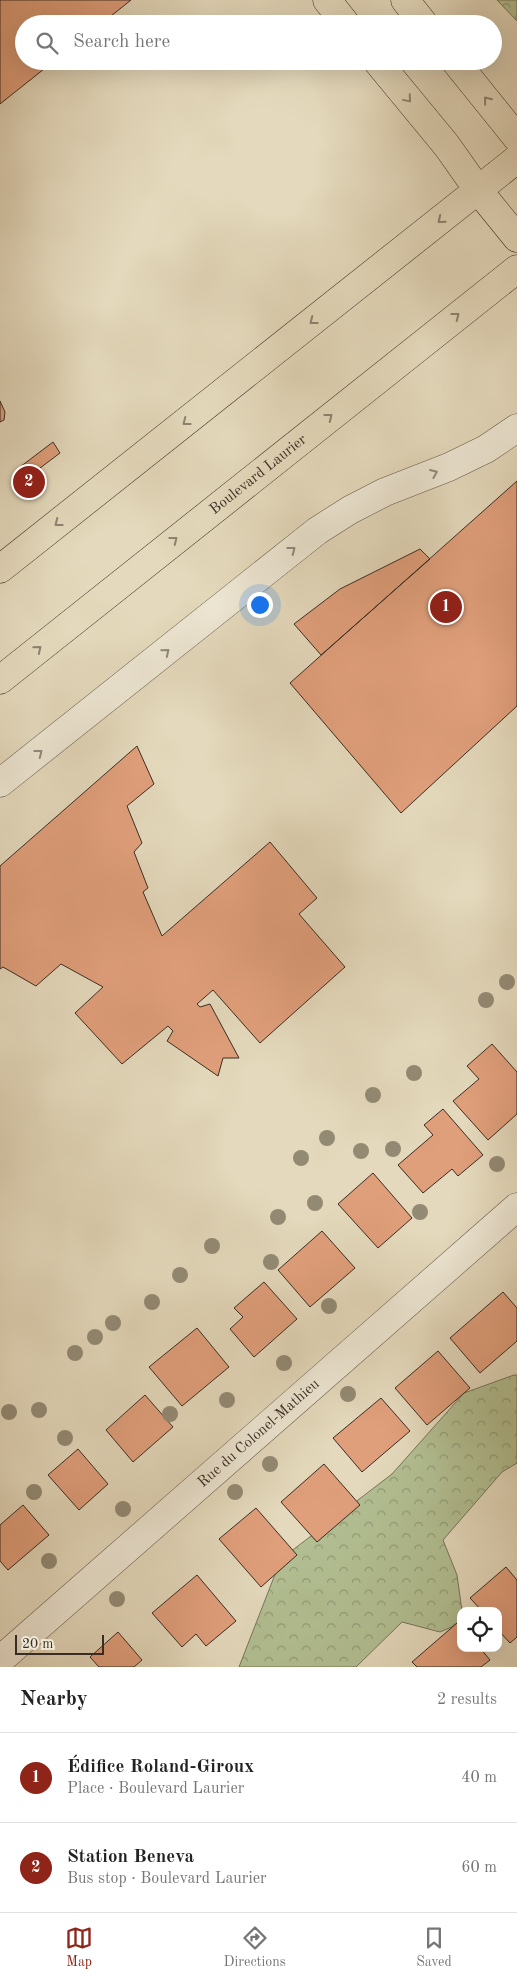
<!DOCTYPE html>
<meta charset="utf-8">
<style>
:root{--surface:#fff;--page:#f6f6f6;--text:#222;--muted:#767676;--line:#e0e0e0;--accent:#8f2418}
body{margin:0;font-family:"Old Standard TT",serif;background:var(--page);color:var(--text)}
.controls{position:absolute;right:15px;bottom:15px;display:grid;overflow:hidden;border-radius:10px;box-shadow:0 5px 20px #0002}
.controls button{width:45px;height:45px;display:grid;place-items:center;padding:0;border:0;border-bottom:1px solid var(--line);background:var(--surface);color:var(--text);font:25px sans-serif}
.scale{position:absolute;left:15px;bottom:12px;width:89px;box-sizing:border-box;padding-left:5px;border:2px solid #392c24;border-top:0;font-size:14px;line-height:18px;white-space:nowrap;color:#392c24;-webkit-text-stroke:4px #ede6d3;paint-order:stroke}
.you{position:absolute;left:259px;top:604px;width:18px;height:18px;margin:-12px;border:4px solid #fff;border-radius:50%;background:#1a73e8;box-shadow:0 0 0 8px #1a73e833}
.badge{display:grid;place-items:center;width:32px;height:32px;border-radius:50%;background:var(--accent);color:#fff;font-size:16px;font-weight:700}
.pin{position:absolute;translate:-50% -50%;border:2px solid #fff;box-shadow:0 1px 5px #0006}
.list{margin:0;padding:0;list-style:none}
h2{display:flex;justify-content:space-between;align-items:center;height:65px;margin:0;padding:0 20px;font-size:21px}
h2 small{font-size:16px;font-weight:400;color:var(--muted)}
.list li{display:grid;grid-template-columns:32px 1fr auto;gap:15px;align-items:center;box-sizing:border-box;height:90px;padding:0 20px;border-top:1px solid var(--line)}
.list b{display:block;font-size:19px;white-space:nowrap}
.list p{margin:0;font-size:16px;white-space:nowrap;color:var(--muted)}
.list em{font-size:16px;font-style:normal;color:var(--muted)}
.icon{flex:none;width:28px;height:28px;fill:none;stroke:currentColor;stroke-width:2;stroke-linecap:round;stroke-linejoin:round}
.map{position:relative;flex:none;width:517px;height:1667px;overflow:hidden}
.search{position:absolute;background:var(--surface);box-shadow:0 5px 20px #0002;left:15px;right:15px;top:15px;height:55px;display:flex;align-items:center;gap:12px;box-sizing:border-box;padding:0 18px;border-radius:28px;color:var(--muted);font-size:19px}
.sheet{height:245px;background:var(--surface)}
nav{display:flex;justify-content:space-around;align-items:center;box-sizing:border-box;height:70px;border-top:1px solid var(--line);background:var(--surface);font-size:14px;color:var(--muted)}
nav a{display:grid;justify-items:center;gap:2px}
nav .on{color:var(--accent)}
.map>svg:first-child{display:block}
.forest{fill:url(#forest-crowns);stroke:#76765b}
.building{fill:#e09f7b;stroke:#392c24}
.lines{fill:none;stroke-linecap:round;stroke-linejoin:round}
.minor-casing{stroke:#64574a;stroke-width:29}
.major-casing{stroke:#392c24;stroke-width:29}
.highway-casing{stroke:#392c24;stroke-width:29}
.minor{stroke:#ede6d3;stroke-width:28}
.major{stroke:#e4d9bc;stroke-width:28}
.highway{stroke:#e4d9bc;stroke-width:28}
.tree{fill:#938a74}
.oneway{stroke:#8e8270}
.oneway2{stroke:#93897c}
.labels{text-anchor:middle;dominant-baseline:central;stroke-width:4;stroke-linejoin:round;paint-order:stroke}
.street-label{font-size:15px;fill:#392c24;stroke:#ede6d3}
</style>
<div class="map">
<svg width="517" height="1667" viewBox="0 0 517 1667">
<defs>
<pattern id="forest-crowns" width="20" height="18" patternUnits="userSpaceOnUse" patternTransform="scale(1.25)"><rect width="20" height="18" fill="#b2bf92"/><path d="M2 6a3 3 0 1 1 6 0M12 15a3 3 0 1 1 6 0" fill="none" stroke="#929b77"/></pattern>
</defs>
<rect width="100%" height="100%" fill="#e4d9bc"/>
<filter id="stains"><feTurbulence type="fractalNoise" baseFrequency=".004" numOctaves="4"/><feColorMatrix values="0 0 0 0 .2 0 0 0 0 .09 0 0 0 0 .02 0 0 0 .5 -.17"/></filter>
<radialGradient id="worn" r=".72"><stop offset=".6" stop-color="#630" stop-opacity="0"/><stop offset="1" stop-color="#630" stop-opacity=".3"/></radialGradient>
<path class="forest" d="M 497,0 L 517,0 L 517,21 Z
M 514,1375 L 517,1375 L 517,1463 L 502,1472 L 443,1540 L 457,1575 L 462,1611 L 461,1611 L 461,1623 L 440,1632 L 402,1622 L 356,1667 L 239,1667 L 281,1559 L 392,1474 L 464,1393 Z"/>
<path class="building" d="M 0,0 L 131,0 L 101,24 L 24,24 L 24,61 L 54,61 L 0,104 Z
M 0,401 L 5,412 L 4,420 L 0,422 Z
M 53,442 L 60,453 L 28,477 L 20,467 Z
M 517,481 L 517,706 L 401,813 L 290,683 Z
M 420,549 L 430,559 L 321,655 L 294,624 L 340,589 Z
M 137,746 L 154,784 L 127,806 L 142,843 L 134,852 L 148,888 L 143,892 L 162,936 L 270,842 L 317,898 L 299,914 L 345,967 L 260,1043 L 213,990 L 197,1004 L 200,1007 L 210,1004 L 239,1058 L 223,1058 L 218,1076 L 167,1041 L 173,1031 L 168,1026 L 122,1064 L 75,1013 L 103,987 L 61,964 L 36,986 L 3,967 L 0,969 L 0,866 Z
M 492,1044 L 517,1072 L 517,1114 L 488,1140 L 453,1101 L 479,1079 L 467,1066 Z
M 443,1109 L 483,1155 L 458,1176 L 452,1169 L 423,1193 L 398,1165 L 433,1135 L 424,1125 Z
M 373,1173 L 412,1218 L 378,1248 L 338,1204 Z
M 322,1231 L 355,1268 L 310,1307 L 278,1270 Z
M 264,1282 L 297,1319 L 254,1357 L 230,1329 L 243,1317 L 234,1308 Z
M 503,1292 L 517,1308 L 517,1341 L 480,1373 L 450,1338 Z
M 197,1328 L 229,1367 L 182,1406 L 149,1367 Z
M 438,1351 L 470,1388 L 427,1425 L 395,1388 Z
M 145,1395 L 173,1427 L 133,1462 L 106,1430 Z
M 381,1398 L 410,1431 L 362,1472 L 333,1438 Z
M 78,1449 L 108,1484 L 79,1510 L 48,1475 Z
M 324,1464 L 360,1505 L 317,1542 L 281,1502 Z
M 23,1505 L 49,1535 L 8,1570 L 0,1561 L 0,1525 Z
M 256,1508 L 297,1555 L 261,1587 L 219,1539 Z
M 506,1567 L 517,1580 L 517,1637 L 510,1643 L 498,1630 L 498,1611 L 482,1611 L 470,1598 Z
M 197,1575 L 236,1621 L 206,1646 L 196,1634 L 182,1647 L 152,1613 Z
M 457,1623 L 461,1627 L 461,1648 L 480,1648 L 490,1660 L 481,1667 L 417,1667 L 412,1662 Z
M 118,1632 L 142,1660 L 134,1667 L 99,1667 L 90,1657 Z"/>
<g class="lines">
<g class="minor-casing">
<g id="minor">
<path d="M 0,783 L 317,531 L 350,510 L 385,492 L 449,467 L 486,449 L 517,428"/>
<path id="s1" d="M 0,1660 L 517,1207"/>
</g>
</g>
<g class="major-casing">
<g id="major">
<path d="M 0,569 L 517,159"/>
<path id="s2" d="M 0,680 L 517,269"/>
</g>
</g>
<g class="highway-casing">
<path id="highway" d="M 327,0 L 346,24
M 405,0 L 424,24
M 377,61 L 447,146 L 478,190 L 517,238
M 455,61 L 517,138"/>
</g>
<use href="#minor" class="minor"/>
<use href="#major" class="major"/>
<use href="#highway" class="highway"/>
</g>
<g class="tree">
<circle cx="507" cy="982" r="8"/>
<circle cx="486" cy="1000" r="8"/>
<circle cx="414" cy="1073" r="8"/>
<circle cx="373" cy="1095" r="8"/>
<circle cx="327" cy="1138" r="8"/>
<circle cx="393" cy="1149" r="8"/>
<circle cx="361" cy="1151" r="8"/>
<circle cx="301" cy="1158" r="8"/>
<circle cx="497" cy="1164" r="8"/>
<circle cx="315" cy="1203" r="8"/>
<circle cx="420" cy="1212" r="8"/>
<circle cx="278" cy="1217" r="8"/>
<circle cx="212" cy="1246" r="8"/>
<circle cx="271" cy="1262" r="8"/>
<circle cx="180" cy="1275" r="8"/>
<circle cx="152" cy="1302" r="8"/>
<circle cx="329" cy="1306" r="8"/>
<circle cx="113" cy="1323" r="8"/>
<circle cx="95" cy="1337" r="8"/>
<circle cx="75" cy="1353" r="8"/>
<circle cx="284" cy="1363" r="8"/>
<circle cx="348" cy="1394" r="8"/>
<circle cx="227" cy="1400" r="8"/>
<circle cx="39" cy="1410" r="8"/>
<circle cx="9" cy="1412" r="8"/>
<circle cx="170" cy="1414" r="8"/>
<circle cx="65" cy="1438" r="8"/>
<circle cx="270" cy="1464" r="8"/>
<circle cx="34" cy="1492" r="8"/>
<circle cx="235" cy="1492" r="8"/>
<circle cx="123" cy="1509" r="8"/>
<circle cx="49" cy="1561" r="8"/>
<circle cx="117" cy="1599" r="8"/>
</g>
<defs><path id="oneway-chevron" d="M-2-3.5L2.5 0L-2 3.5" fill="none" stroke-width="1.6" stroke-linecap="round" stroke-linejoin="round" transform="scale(1.25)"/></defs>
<g class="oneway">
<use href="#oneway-chevron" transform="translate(408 99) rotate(50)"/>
<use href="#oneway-chevron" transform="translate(487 100) rotate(-129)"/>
<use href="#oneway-chevron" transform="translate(441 220) rotate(141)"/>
<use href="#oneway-chevron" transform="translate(456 316) rotate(-38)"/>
<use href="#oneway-chevron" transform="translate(313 321) rotate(142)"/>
<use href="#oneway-chevron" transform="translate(329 417) rotate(-38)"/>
<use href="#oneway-chevron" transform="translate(186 422) rotate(142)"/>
<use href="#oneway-chevron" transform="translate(58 523) rotate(142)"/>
<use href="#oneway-chevron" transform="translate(174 540) rotate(-38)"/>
<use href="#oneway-chevron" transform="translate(38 649) rotate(-39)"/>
</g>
<g class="oneway2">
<use href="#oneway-chevron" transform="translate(434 473) rotate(-23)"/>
<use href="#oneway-chevron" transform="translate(292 550) rotate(-38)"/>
<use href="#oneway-chevron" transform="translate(166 652) rotate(-39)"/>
<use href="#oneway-chevron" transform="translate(39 753) rotate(-38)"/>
</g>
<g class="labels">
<g class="street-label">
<text stroke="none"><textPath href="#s2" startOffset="330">Boulevard Laurier</textPath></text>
<text stroke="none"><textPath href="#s1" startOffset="344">Rue du Colonel-Mathieu</textPath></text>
</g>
</g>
<rect width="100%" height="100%" filter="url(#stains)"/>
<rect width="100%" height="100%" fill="url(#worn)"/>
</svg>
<div class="controls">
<button><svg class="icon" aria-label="locate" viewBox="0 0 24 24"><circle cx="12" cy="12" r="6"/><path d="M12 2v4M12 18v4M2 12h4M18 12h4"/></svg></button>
</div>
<div class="scale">20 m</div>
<div class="you"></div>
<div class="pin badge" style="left:446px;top:607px">1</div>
<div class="pin badge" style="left:29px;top:482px">2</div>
<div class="search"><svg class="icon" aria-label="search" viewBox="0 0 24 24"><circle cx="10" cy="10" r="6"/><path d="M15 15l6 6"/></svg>Search here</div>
</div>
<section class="sheet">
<h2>Nearby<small>2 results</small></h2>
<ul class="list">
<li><span class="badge">1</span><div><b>Édifice Roland-Giroux</b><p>Place · Boulevard Laurier</p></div><em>40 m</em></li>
<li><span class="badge">2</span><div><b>Station Beneva</b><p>Bus stop · Boulevard Laurier</p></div><em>60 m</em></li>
</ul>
</section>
<nav>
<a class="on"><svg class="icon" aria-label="map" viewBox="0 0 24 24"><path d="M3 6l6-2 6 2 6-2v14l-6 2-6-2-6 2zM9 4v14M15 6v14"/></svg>Map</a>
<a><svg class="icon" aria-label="directions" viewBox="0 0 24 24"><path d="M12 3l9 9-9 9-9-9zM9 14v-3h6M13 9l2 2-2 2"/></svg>Directions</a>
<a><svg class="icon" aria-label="saved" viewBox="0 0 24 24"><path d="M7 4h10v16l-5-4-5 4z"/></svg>Saved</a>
</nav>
